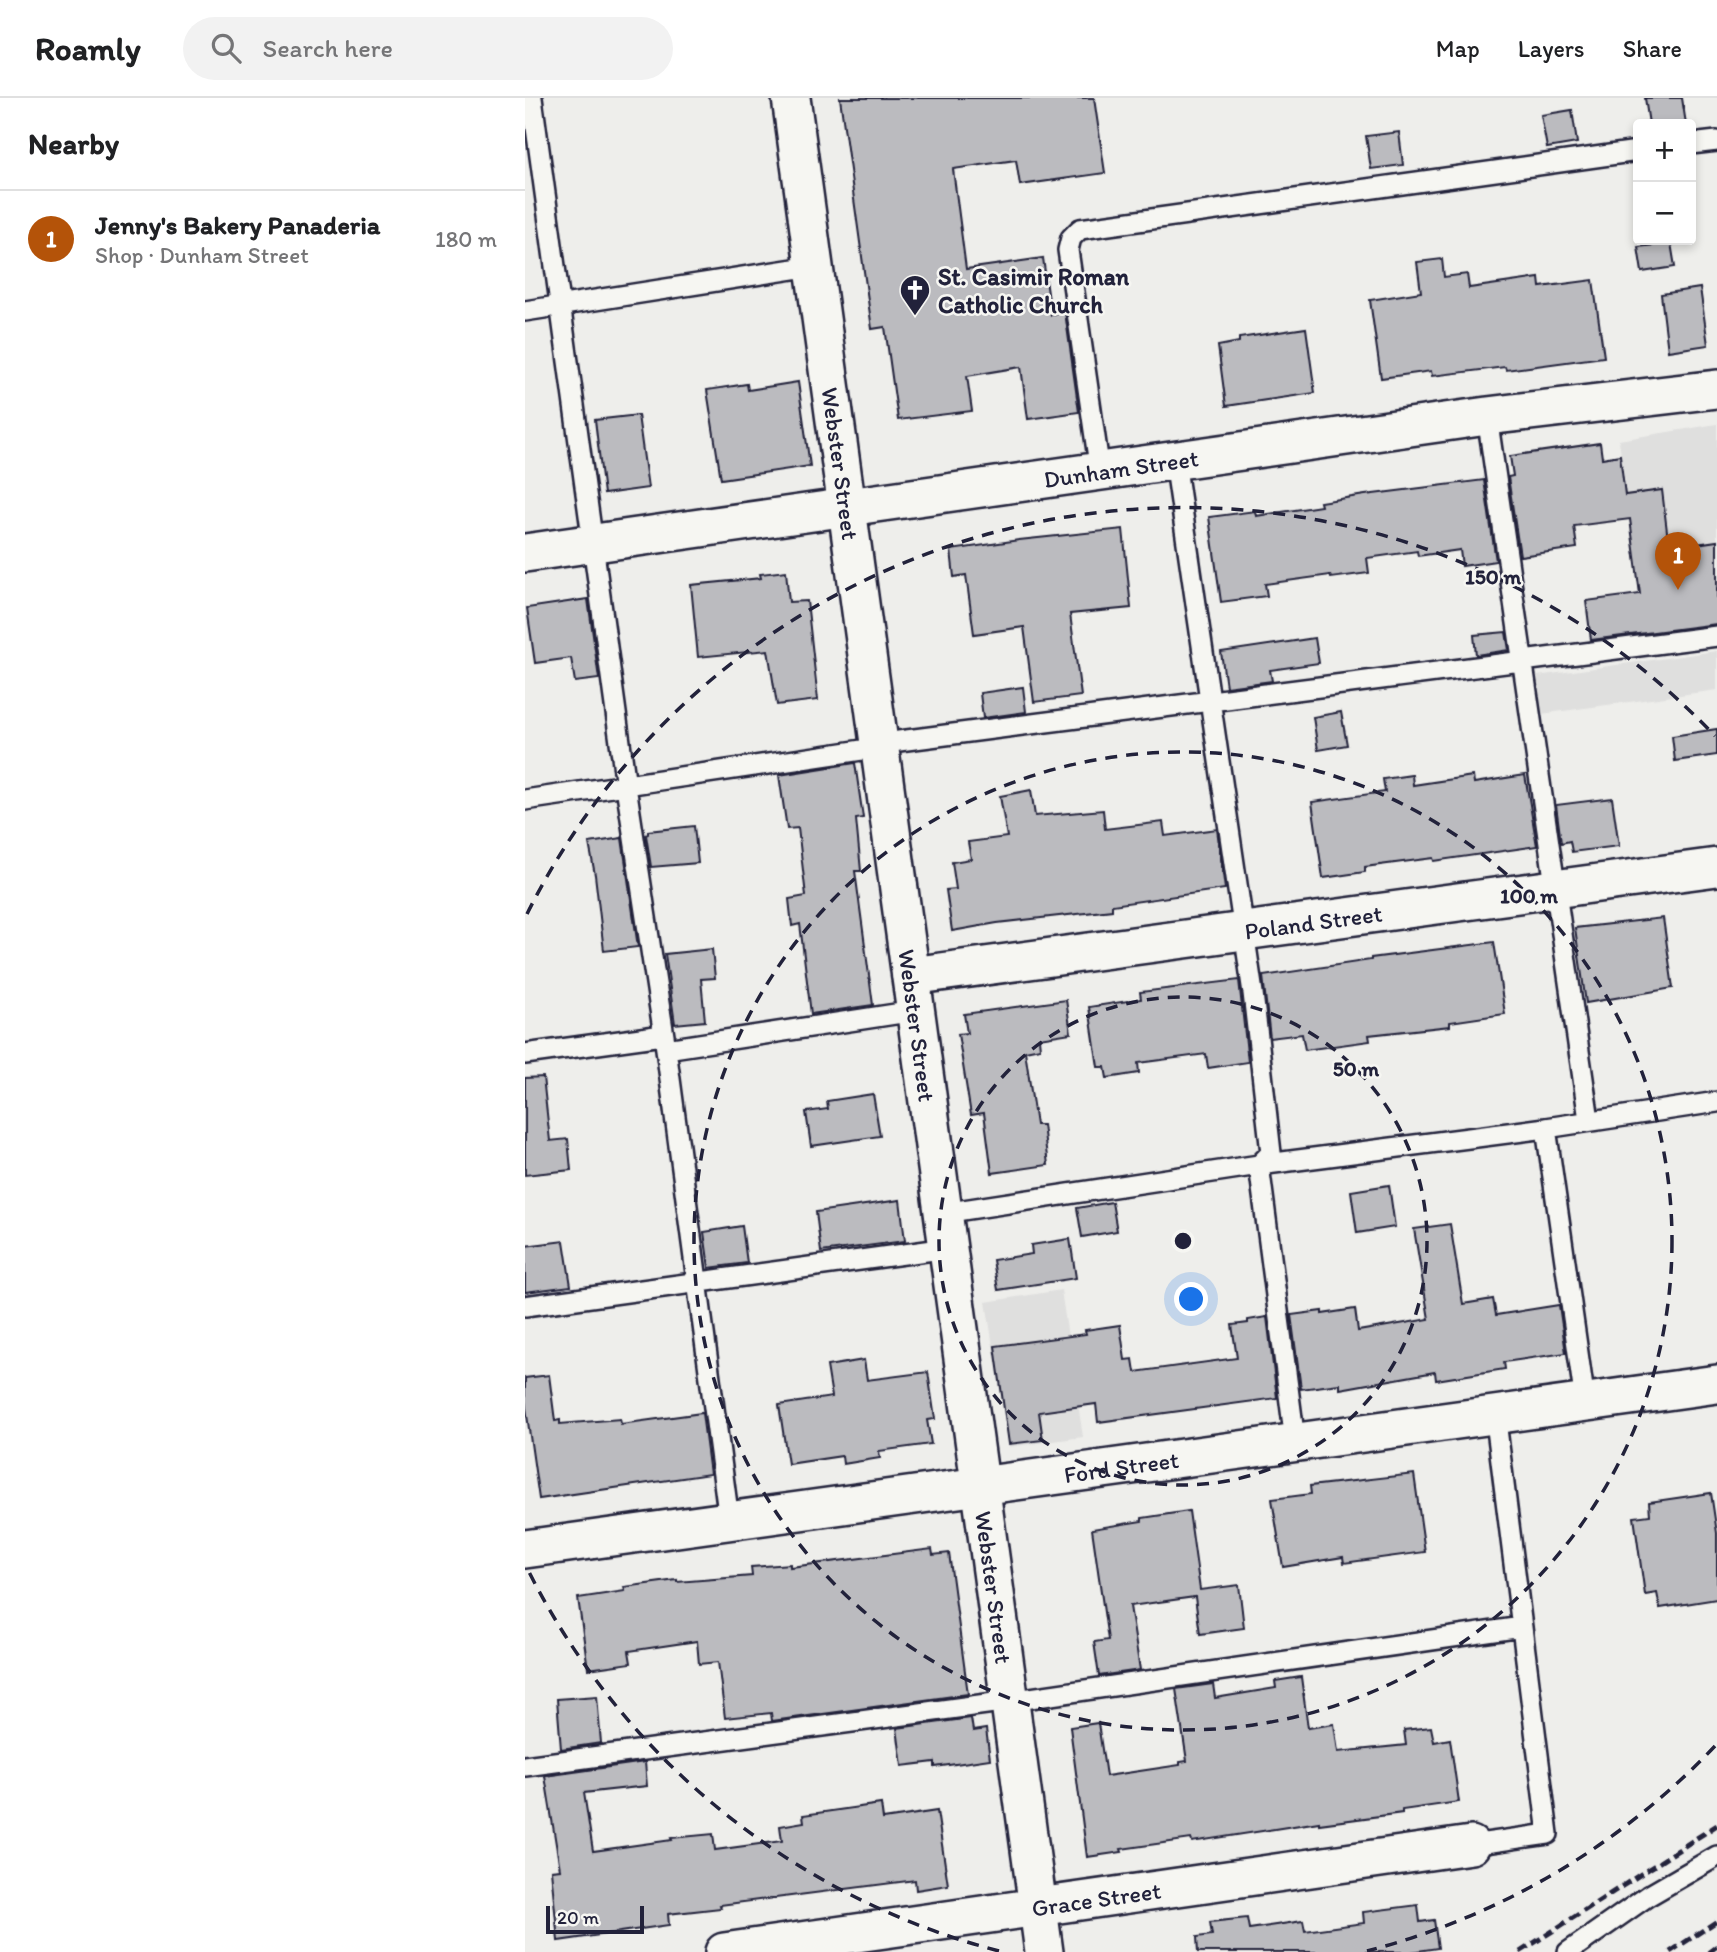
<!DOCTYPE html>
<meta charset="utf-8">
<style>
:root{--surface:#fff;--page:#f2f2f2;--text:#202124;--muted:#757577;--line:#e0e0e0;--accent:#b45309}
body{margin:0;font-family:Itim,sans-serif;background:var(--page);color:var(--text)}
.controls{position:absolute;right:21px;top:21px;display:grid;overflow:hidden;border-radius:7px;box-shadow:0 4px 10px #0003}
.controls button{width:63px;height:63px;display:grid;place-items:center;padding:0;border:0;border-bottom:2px solid var(--line);background:var(--surface);color:var(--text);font:35px sans-serif}
.scale{position:absolute;left:21px;bottom:18px;width:98px;box-sizing:border-box;padding-left:7px;border:4px solid #22223b;border-top:0;font-size:19px;line-height:24px;white-space:nowrap;color:#22223b;-webkit-text-stroke:5px #f6f6f2;paint-order:stroke}
.you{position:absolute;left:667px;top:1202px;width:24px;height:24px;margin:-18px;border:5px solid #fff;border-radius:50%;background:#1a73e8;box-shadow:0 0 0 10px #1a73e833}
.badge{display:grid;place-items:center;width:46px;height:46px;border-radius:50%;background:var(--accent);color:#fff;font-size:23px;font-weight:700}
.pin{position:absolute;translate:-50% -58px;filter:drop-shadow(0 2px 4px #0008)}
.pin::after{content:'';position:absolute;top:37px;width:24px;height:21px;background:inherit;clip-path:polygon(0 0,100% 0,50% 100%)}
.list{margin:0;padding:0;list-style:none}
h2{display:flex;justify-content:space-between;align-items:center;height:91px;margin:0;padding:0 28px;font-size:30px}
h2 small{font-size:23px;font-weight:400;color:var(--muted)}
.list li{display:grid;grid-template-columns:46px 1fr auto;gap:21px;align-items:center;box-sizing:border-box;height:98px;padding:0 28px;border-top:2px solid var(--line)}
.list b{display:block;font-size:26px;white-space:nowrap}
.list p{margin:0;font-size:23px;white-space:nowrap;color:var(--muted)}
.list em{font-size:23px;font-style:normal;color:var(--muted)}
.icon{flex:none;width:38px;height:38px;fill:none;stroke:currentColor;stroke-width:2;stroke-linecap:round;stroke-linejoin:round}
.map{position:relative;flex:none;width:1192px;height:1854px;overflow:hidden}
header{display:flex;align-items:center;gap:42px;box-sizing:border-box;height:98px;padding:0 35px;background:var(--surface);border-bottom:2px solid var(--line)}
header strong{font-size:33px}
nav{display:flex;gap:38px;margin-inline-start:auto;font-size:24px}
.search{width:490px;height:63px;background:var(--page);display:flex;align-items:center;gap:18px;box-sizing:border-box;padding:0 24px;border-radius:38px;color:var(--muted);font-size:26px}
main{display:flex}
aside{flex:1;background:var(--surface)}
.map>svg:first-child{display:block}
.built{fill:#dfdfde}
.building{fill:#bbbbbf;stroke:#22223b;stroke-width:2}
.lines{fill:none;stroke-linecap:round;stroke-linejoin:round}
.lane-casing{stroke:#22223b;stroke-width:24}
.street-casing{stroke:#22223b;stroke-width:42}
.lane{stroke:#f6f6f2;stroke-width:19}
.street{stroke:#f6f6f2;stroke-width:37}
.rail{stroke:#22223b;stroke-width:5;stroke-dasharray:10 5;stroke-linecap:butt}
.ring{fill:none;stroke:#22223b;stroke-width:3.5;stroke-dasharray:12 9}
.labels{text-anchor:middle;dominant-baseline:central;stroke-width:5;stroke-linejoin:round;paint-order:stroke}
.poi-label{font-size:24px;font-weight:bold;fill:#22223b;stroke:#f6f6f2;text-anchor:start}
.street-label{font-size:24px;fill:#22223b;stroke:#f6f6f2}
.centre{fill:#22223b;stroke:#f6f6f2;stroke-width:3.5}
.ring-label{font-size:21px;text-anchor:middle;font-weight:bold;fill:#22223b;stroke:#f6f6f2;stroke-width:5;stroke-linejoin:round;paint-order:stroke}
</style>
<header>
<strong>Roamly</strong>
<div class="search"><svg class="icon" aria-label="search" viewBox="0 0 24 24"><circle cx="10" cy="10" r="6"/><path d="M15 15l6 6"/></svg>Search here</div>
<nav><a>Map</a><a>Layers</a><a>Share</a></nav>
</header>
<main>
<aside>
<h2>Nearby<small></small></h2>
<ul class="list">
<li><span class="badge">1</span><div><b>Jenny's Bakery Panaderia</b><p>Shop · Dunham Street</p></div><em>180 m</em></li>
</ul>
</aside>
<div class="map">
<svg width="1192" height="1854" viewBox="0 0 1192 1854">
<rect width="100%" height="100%" fill="#eeeeeb"/>
<filter id="ink" filterUnits="userSpaceOnUse"><feTurbulence type="fractalNoise" baseFrequency=".0143" numOctaves="2"/><feDisplacementMap in="SourceGraphic" scale="14" xChannelSelector="R" yChannelSelector="G"/><feConvolveMatrix kernelMatrix="1 2 1 2 8 2 1 2 1" color-interpolation-filters="sRGB"/></filter>
<g filter="url(#ink)">
<path class="built" d="M 1192,326 L 1192,528 L 1120,537 L 1094,342 Z
M 1192,553 L 1192,592 L 1016,616 L 1012,578 Z
M 536,1192 L 558,1339 L 484,1349 L 461,1204 Z"/>
<path class="building" d="M 315,0 L 569,0 L 580,75 L 495,87 L 491,62 L 428,71 L 441,171 L 518,160 L 526,217 L 540,214 L 554,314 L 503,321 L 496,269 L 442,278 L 447,313 L 373,322 L 360,229 L 347,231 Z
M 1120,0 L 1157,0 L 1161,26 L 1124,26 Z
M 1047,12 L 1052,45 L 1022,50 L 1016,17 Z
M 874,34 L 878,67 L 846,71 L 841,38 Z
M 1146,145 L 1150,169 L 1117,174 L 1113,149 Z
M 917,161 L 919,179 L 942,176 L 944,190 L 1014,180 L 1015,189 L 1068,182 L 1079,259 L 981,272 L 980,269 L 907,278 L 906,273 L 856,280 L 845,202 L 896,194 L 892,164 Z
M 1175,190 L 1183,247 L 1143,253 L 1136,196 Z
M 781,230 L 790,295 L 701,308 L 693,248 L 714,244 L 714,240 Z
M 273,284 L 285,368 L 196,381 L 182,292 L 222,286 L 223,292 Z
M 113,317 L 123,390 L 79,396 L 70,322 Z
M 1075,345 L 1077,360 L 1095,357 L 1100,397 L 1137,392 L 1144,450 L 1192,443 L 1192,526 L 1066,542 L 1061,503 L 1115,496 L 1105,421 L 1049,428 L 1052,450 L 995,458 L 983,379 L 988,378 L 985,358 Z
M 959,382 L 971,463 L 937,468 L 935,452 L 893,458 L 892,453 L 842,460 L 844,475 L 806,480 L 805,477 L 740,486 L 742,498 L 696,504 L 684,419 L 730,413 L 731,418 L 796,408 L 795,404 L 840,397 Z
M 598,431 L 606,510 L 545,516 L 556,598 L 509,604 L 499,529 L 449,536 L 441,477 L 429,479 L 426,452 L 494,442 Z
M 261,473 L 264,504 L 282,503 L 293,602 L 252,607 L 243,552 L 173,559 L 166,487 L 236,480 L 235,476 Z
M 63,501 L 74,581 L 50,584 L 46,560 L 10,565 L 2,510 Z
M 981,534 L 984,552 L 951,557 L 949,537 Z
M 790,540 L 794,565 L 745,572 L 747,583 L 701,589 L 696,554 Z
M 498,589 L 501,614 L 458,620 L 455,595 Z
M 816,614 L 822,647 L 793,652 L 788,619 Z
M 1192,631 L 1192,657 L 1150,663 L 1147,638 Z
M 330,665 L 338,720 L 331,721 L 336,773 L 330,773 L 348,907 L 286,916 L 275,826 L 267,828 L 264,801 L 281,798 L 273,730 L 262,731 L 254,677 Z
M 887,677 L 888,687 L 948,678 L 949,685 L 1000,677 L 1012,748 L 909,763 L 908,760 L 840,769 L 840,774 L 798,780 L 787,704 L 860,694 L 858,681 Z
M 506,692 L 510,718 L 578,712 L 580,731 L 638,724 L 640,738 L 692,731 L 700,791 L 587,807 L 587,812 L 472,825 L 427,833 L 421,792 L 431,791 L 427,764 L 446,761 L 443,744 L 482,739 L 475,698 Z
M 1087,700 L 1094,748 L 1047,754 L 1045,743 L 1036,745 L 1031,707 Z
M 169,728 L 173,765 L 126,769 L 121,737 L 123,736 L 123,733 Z
M 97,740 L 113,849 L 79,853 L 70,777 L 64,745 Z
M 1138,820 L 1148,890 L 1061,905 L 1050,830 Z
M 969,844 L 980,916 L 925,924 L 925,928 L 844,937 L 845,943 L 780,952 L 777,936 L 745,940 L 738,878 L 846,862 L 846,860 Z
M 187,851 L 190,880 L 176,881 L 180,923 L 150,926 L 140,856 Z
M 714,882 L 723,964 L 683,970 L 681,956 L 613,965 L 614,975 L 582,980 L 580,969 L 573,969 L 564,909 L 616,901 L 615,894 Z
M 541,902 L 546,935 L 514,940 L 515,950 L 500,953 L 511,1027 L 518,1027 L 523,1067 L 467,1075 L 459,1015 L 446,1017 L 433,936 L 442,935 L 439,916 Z
M 18,979 L 25,1043 L 43,1041 L 46,1072 L 0,1077 L 0,980 Z
M 348,996 L 355,1038 L 286,1048 L 281,1014 L 303,1011 L 302,1003 Z
M 864,1087 L 870,1129 L 832,1135 L 826,1093 Z
M 375,1102 L 380,1143 L 296,1154 L 291,1114 Z
M 587,1104 L 592,1133 L 557,1139 L 552,1110 Z
M 925,1126 L 938,1206 L 968,1201 L 971,1217 L 1034,1207 L 1041,1255 L 979,1264 L 980,1271 L 911,1282 L 910,1274 L 815,1291 L 815,1286 L 776,1291 L 766,1217 L 797,1213 L 797,1216 L 830,1211 L 833,1233 L 904,1221 L 889,1131 Z
M 217,1128 L 222,1165 L 184,1170 L 179,1134 Z
M 545,1141 L 551,1180 L 473,1192 L 468,1162 L 507,1156 L 506,1147 Z
M 39,1143 L 46,1188 L 0,1194 L 0,1148 Z
M 742,1219 L 752,1300 L 573,1324 L 571,1306 L 514,1314 L 518,1342 L 484,1346 L 470,1248 L 561,1236 L 560,1232 L 595,1227 L 600,1262 L 608,1261 L 610,1274 L 712,1260 L 707,1227 L 723,1225 L 723,1222 Z
M 339,1262 L 342,1282 L 403,1274 L 410,1321 L 402,1322 L 406,1346 L 354,1353 L 355,1360 L 318,1366 L 317,1358 L 263,1366 L 254,1307 L 307,1299 L 302,1268 Z
M 24,1277 L 30,1323 L 35,1322 L 35,1326 L 95,1321 L 96,1326 L 177,1315 L 185,1376 L 14,1401 L 0,1303 L 0,1280 Z
M 889,1376 L 900,1454 L 819,1465 L 818,1459 L 758,1469 L 747,1401 L 786,1396 L 785,1388 Z
M 1186,1395 L 1192,1435 L 1192,1501 L 1135,1510 L 1132,1495 L 1120,1497 L 1109,1419 L 1125,1417 L 1124,1404 Z
M 664,1413 L 675,1492 L 714,1487 L 719,1530 L 675,1536 L 670,1499 L 605,1508 L 615,1572 L 574,1578 L 569,1544 L 583,1542 L 567,1431 L 617,1423 L 617,1420 Z
M 407,1451 L 408,1457 L 424,1455 L 443,1596 L 247,1623 L 246,1615 L 200,1620 L 193,1564 L 174,1566 L 172,1543 L 104,1553 L 106,1565 L 63,1571 L 53,1500 L 100,1493 L 99,1489 L 152,1482 L 152,1484 L 227,1478 L 226,1469 L 265,1466 L 265,1469 Z
M 776,1579 L 783,1630 L 809,1626 L 813,1654 L 881,1647 L 879,1632 L 906,1629 L 909,1644 L 925,1641 L 934,1704 L 877,1712 L 877,1715 L 794,1726 L 794,1724 L 667,1744 L 666,1741 L 596,1751 L 597,1754 L 562,1759 L 545,1629 L 573,1625 L 581,1678 L 655,1667 L 655,1664 L 662,1663 L 651,1591 L 688,1586 L 690,1600 L 751,1590 L 750,1583 Z
M 72,1598 L 76,1645 L 36,1651 L 32,1601 Z
M 446,1620 L 448,1633 L 461,1631 L 465,1661 L 410,1669 L 410,1664 L 377,1668 L 372,1630 Z
M 120,1664 L 122,1688 L 59,1695 L 68,1753 L 147,1742 L 146,1740 L 188,1736 L 190,1752 L 257,1743 L 255,1728 L 279,1724 L 278,1717 L 356,1706 L 358,1721 L 412,1713 L 423,1787 L 391,1792 L 390,1782 L 195,1807 L 196,1810 L 143,1816 L 144,1827 L 33,1843 L 26,1772 L 35,1771 L 20,1678 Z
M 893,1807 L 895,1824 L 909,1822 L 913,1850 L 886,1854 L 673,1854 L 672,1839 L 687,1837 L 685,1824 L 722,1820 L 724,1831 L 778,1823 L 780,1833 L 839,1825 L 838,1814 Z"/>
<g class="lines">
<g class="lane-casing">
<path id="lane" d="M 7,0 L 101,688 L 141,951 L 204,1422
M 1166,46 L 1192,43
M 0,213 L 288,168
M 962,318 L 1064,1022
M 650,363 L 728,895 L 746,1055 L 734,1067 L 770,1343
M 575,374 L 543,152 L 546,140 L 555,131 L 1113,53
M 0,702 L 337,652 L 374,643 L 1192,538
M 141,951 L 390,913
M 0,956 L 138,937
M 1021,1030 L 1060,1304
M 418,1115 L 734,1067 L 1021,1030 L 1192,1004
M 0,1208 L 423,1150
M 0,1668 L 484,1603 L 997,1529
M 946,1747 L 1023,1736 L 970,1315
M 1043,1854 L 1123,1798 L 1192,1758"/>
</g>
<g class="street-casing">
<g id="street">
<path id="s1" d="M 266,0 L 519,1854"/>
<path id="s2" d="M 0,455 L 962,318 L 1192,291"/>
<path id="s3" d="M 386,878 L 1192,769"/>
<path id="s4" d="M 0,1451 L 1192,1286"/>
<path id="s5" d="M 199,1854 L 946,1747"/>
</g>
</g>
<use href="#lane" class="lane"/>
<use href="#street" class="street"/>
<path class="rail" d="M 995,1854 L 1192,1727
M 1145,1854 L 1192,1823
M 1184,1854 L 1192,1848"/>
</g>
</g>
<g class="ring">
<circle cx="658" cy="1143" r="244"/>
<circle cx="658" cy="1143" r="489"/>
<path d="M1190 1648A733 733 0 0 1 842 1853M474 1853A733 733 0 0 1 2 1470M2 816A733 733 0 0 1 1190 638"/>
</g>
<defs>
<g id="church-pin" transform="scale(1.575)"><path d="M0 17L-7.5 6A9.5 9.5 0 1 1 7.5 6Z" fill="#22223b" stroke="#f6f6f2"/><path d="M-1.2-6h2.4v3.5h3.3v2.4h-3.3V6h-2.4V-.1h-3.3v-2.4h3.3Z" fill="#fff"/></g>
</defs>
<g fill-rule="evenodd">
<use href="#church-pin" x="390" y="192"/>
</g>
<g class="labels">
<g class="poi-label">
<text x="413" y="178">St. Casimir Roman<tspan x="413" dy="28">Catholic Church</tspan></text>
</g>
<g class="street-label">
<text stroke="none"><textPath href="#s1" startOffset="369">Webster Street</textPath></text>
<text stroke="none"><textPath href="#s2" startOffset="602">Dunham Street</textPath></text>
<text stroke="none"><textPath href="#s3" startOffset="406">Poland Street</textPath></text>
<text stroke="none"><textPath href="#s1" startOffset="936">Webster Street</textPath></text>
<text stroke="none"><textPath href="#s4" startOffset="602">Ford Street</textPath></text>
<text stroke="none"><textPath href="#s1" startOffset="1503">Webster Street</textPath></text>
<text stroke="none"><textPath href="#s5" startOffset="376">Grace Street</textPath></text>
</g>
</g>
<circle cx="658" cy="1143" r="10" class="centre"/>
<g class="ring-label">
<text x="968" y="486">150 m</text>
<text x="1004" y="805">100 m</text>
<text x="831" y="978">50 m</text>
</g>
</svg>
<div class="controls">
<button>+</button>
<button>−</button>
</div>
<div class="scale">20 m</div>
<div class="you"></div>
<div class="pin badge" style="left:1153px;top:492px">1</div>
</div>
</main>
